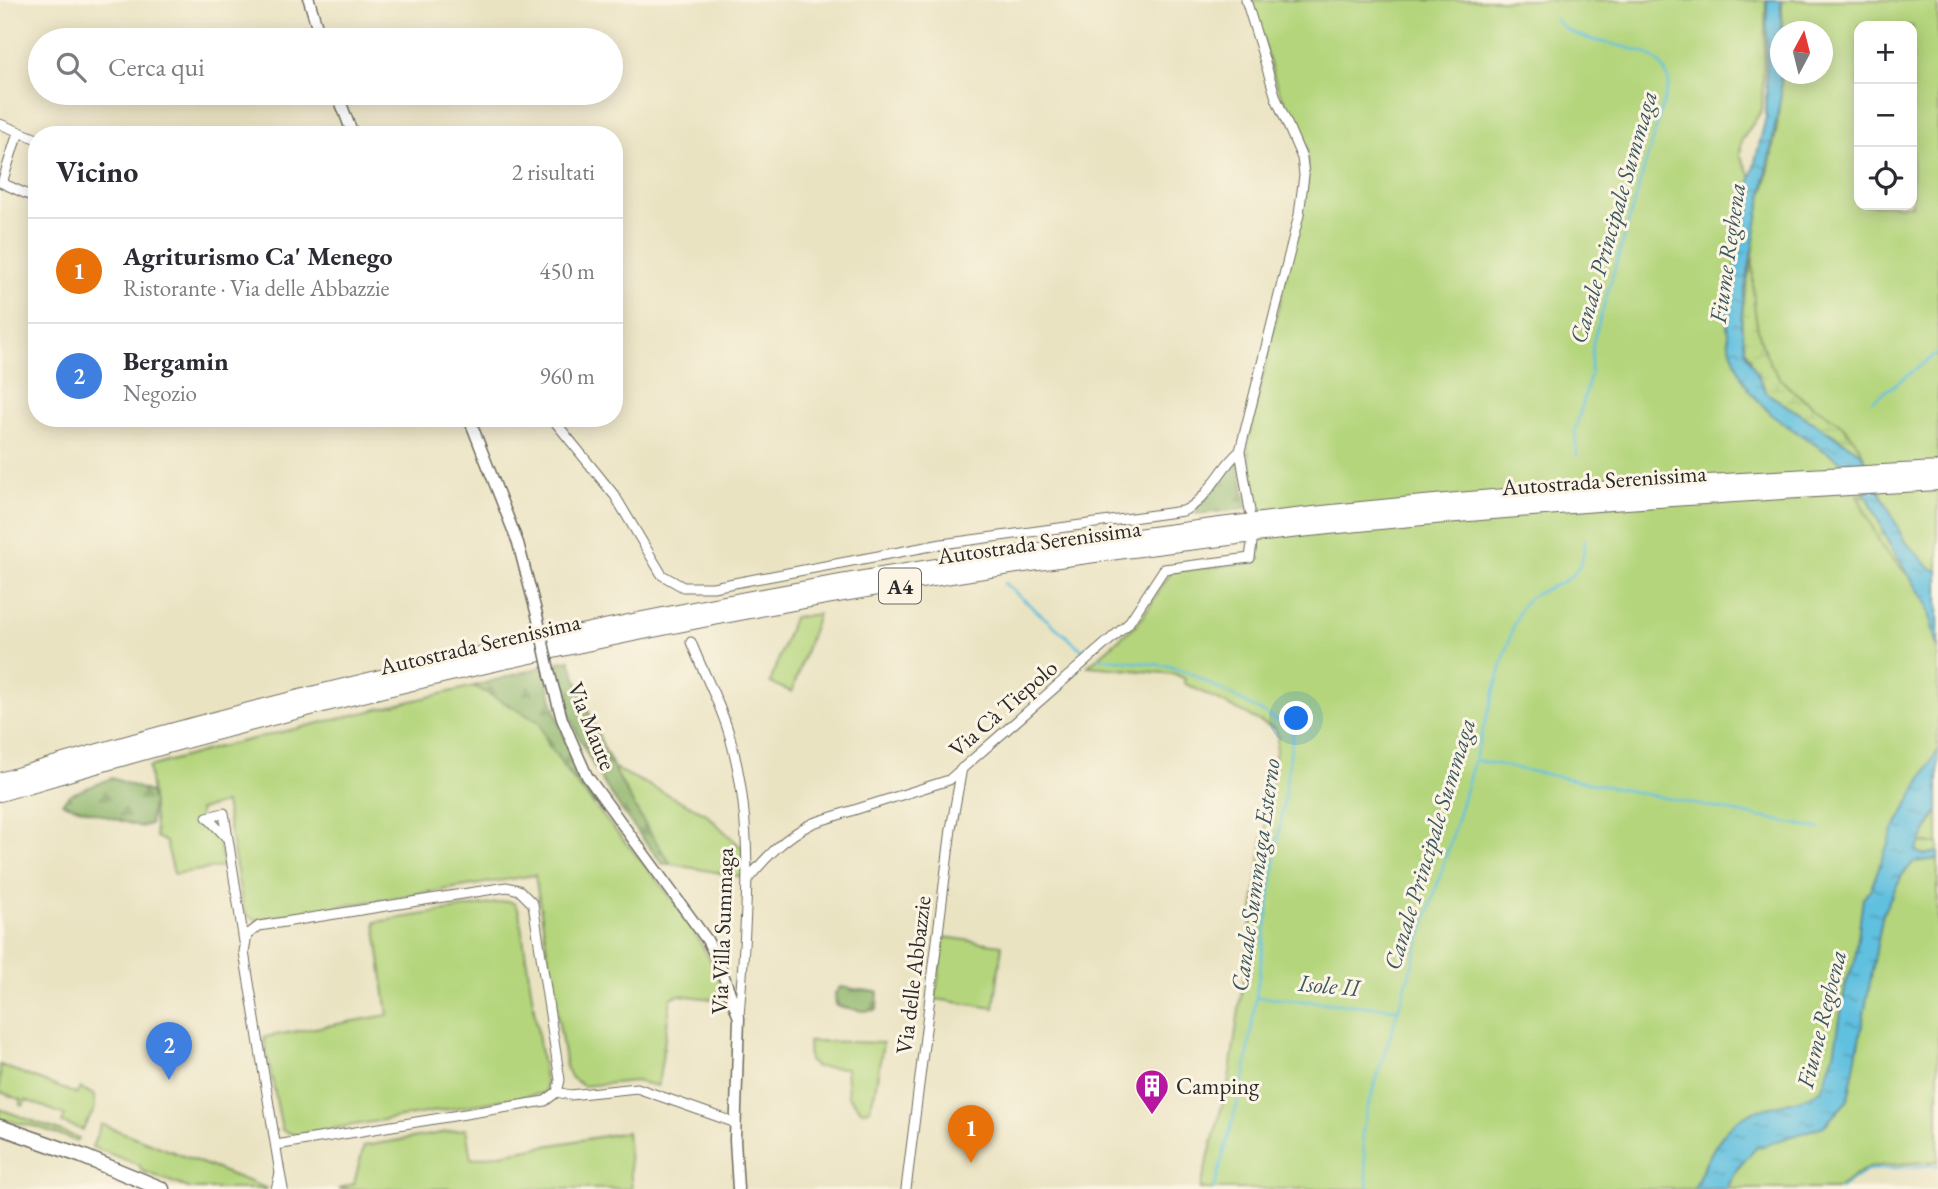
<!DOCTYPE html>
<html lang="it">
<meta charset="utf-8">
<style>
:root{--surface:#fff;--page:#f2f2f3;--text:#2b2b33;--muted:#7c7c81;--line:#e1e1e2;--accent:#1a73e8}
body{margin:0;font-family:"EB Garamond",serif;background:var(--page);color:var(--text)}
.controls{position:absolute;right:21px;top:21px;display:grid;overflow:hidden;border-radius:14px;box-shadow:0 4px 18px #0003}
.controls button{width:63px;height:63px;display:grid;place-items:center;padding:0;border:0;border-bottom:2px solid var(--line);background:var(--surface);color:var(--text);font:35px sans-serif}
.compass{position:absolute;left:1770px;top:21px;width:63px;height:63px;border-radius:50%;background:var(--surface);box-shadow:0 4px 18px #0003;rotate:7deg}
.you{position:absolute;left:1297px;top:719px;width:24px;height:24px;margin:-18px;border:5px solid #fff;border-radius:50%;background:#1a73e8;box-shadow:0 0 0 10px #1a73e833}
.badge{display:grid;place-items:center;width:46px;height:46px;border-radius:50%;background:var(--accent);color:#fff;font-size:23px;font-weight:700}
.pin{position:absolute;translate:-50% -58px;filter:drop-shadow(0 2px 4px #0008)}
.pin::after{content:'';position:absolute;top:37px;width:24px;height:21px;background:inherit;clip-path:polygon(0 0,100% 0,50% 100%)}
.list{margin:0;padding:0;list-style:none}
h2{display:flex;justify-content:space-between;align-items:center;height:91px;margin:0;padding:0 28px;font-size:30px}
h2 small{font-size:23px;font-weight:400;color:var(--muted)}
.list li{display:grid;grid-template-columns:46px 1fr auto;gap:21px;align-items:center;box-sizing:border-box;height:105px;padding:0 28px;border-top:2px solid var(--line)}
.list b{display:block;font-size:26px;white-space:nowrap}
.list p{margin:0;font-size:23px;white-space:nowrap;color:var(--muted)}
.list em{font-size:23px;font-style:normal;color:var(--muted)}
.icon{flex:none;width:38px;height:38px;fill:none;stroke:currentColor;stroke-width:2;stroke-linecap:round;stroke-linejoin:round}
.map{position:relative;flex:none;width:1938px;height:1189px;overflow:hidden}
.search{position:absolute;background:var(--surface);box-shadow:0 4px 18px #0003;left:28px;top:28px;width:595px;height:77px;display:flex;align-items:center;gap:18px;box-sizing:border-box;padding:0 24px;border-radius:38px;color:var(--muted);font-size:26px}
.panel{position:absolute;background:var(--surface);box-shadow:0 4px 18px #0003;left:28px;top:126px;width:595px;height:301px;border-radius:28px}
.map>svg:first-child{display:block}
.green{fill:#b4d57c;stroke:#708054;stroke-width:2;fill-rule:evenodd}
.forest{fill:url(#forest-firs);stroke:#5d704c;stroke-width:2}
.wetland{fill:url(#wetland-marsh);stroke:#708054;stroke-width:2}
.water{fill:url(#water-ripples);stroke:#467685;stroke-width:2}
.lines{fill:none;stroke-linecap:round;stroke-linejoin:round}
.stream{stroke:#61c0df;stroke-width:2.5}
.minor-casing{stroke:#6e6b60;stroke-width:11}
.tertiary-casing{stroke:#6e6b60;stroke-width:13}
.primary-casing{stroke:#6e6b60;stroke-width:17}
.motorway-casing{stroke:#6e6b60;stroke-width:18}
.minor{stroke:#fff;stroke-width:9}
.tertiary{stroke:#fff;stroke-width:10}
.primary{stroke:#fff;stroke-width:14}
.motorway{stroke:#fff;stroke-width:16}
.tertiary-bridge-casing{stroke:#6e6b60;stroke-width:13;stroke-linecap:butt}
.tertiary-bridge{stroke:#fff;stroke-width:10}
.labels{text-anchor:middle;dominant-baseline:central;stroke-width:6;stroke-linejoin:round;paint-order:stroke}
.shield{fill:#fcf5e5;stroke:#6a6863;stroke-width:2}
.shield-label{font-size:21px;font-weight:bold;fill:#2b2b2b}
.street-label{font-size:23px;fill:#2b2b2b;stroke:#fcf5e5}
.poi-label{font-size:23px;fill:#2b2b2b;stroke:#fcf5e5;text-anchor:start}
.water-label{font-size:24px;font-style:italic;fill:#3b5861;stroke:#fcf5e5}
</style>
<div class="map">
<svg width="1938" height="1189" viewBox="0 0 1938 1189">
<defs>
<pattern id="forest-firs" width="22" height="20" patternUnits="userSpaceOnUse" patternTransform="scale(1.75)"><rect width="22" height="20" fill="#8fb66c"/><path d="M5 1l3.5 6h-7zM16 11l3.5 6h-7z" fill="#759459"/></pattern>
<pattern id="wetland-marsh" width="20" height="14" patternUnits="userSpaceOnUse" patternTransform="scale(1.75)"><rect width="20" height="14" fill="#b4d57c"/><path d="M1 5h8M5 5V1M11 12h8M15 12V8" fill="none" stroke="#9bb76b"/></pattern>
<pattern id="water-ripples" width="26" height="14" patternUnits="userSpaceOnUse" patternTransform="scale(1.75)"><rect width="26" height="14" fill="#61c0df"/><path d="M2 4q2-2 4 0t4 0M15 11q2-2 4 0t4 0" fill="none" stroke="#509cb5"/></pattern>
</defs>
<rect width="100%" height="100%" fill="#fcf5e5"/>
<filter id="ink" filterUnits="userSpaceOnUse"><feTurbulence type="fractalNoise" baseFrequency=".0143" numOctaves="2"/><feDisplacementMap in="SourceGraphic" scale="14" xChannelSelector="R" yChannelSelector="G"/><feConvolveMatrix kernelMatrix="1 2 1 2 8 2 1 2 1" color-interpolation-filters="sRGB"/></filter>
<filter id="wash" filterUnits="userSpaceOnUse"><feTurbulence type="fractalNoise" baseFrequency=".00686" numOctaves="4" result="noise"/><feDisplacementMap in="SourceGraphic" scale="28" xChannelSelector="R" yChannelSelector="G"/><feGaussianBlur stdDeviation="1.57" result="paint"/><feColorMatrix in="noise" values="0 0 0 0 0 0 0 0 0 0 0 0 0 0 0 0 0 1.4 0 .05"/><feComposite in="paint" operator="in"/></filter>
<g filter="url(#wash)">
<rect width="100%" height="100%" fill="#eae3c2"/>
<path class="green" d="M 1251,0 L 1766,0 L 1762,110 L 1742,140 L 1740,155 L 1750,175 L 1765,189 L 1777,127 L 1782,74 L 1822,74 L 1822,32 L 1782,31 L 1782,0 L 1938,0 L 1938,1161 L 1868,1167 L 1836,1189 L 1200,1189 L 1229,1079 L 1278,736 L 1275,729 L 1184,683 L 1185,679 L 1175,674 L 1088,666 L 1139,622 L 1172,571 L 1258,562 L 1254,482 L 1247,444 L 1307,182 L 1307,148 L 1276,84 ZM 1859,26 L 1912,26 L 1912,205 L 1859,205 ZM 1754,247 C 1749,283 1753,345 1777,376 C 1786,387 1799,396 1811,404 L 1787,422 L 1743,371 L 1738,264 Z
M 818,614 L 792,692 L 770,683 L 793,618 Z
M 474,686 C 487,693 532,713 540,722 C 547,732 555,756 565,769 C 624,847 694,906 728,1001 L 679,995 L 671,998 L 658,1086 L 635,1081 L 583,1086 L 571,1077 L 566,1067 L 535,875 L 256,920 L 247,915 L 243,908 L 225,803 L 199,810 L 199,817 L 218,833 L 223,867 L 174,874 L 166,842 L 156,837 L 149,767 L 215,748 Z
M 610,766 L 705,813 L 742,848 L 743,877 L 671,864 L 643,825 Z
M 509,901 L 515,904 L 519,911 L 546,1086 L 544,1093 L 295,1135 L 282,1130 L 264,1037 L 388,1015 L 375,922 Z
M 944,937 L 1002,945 L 994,1008 L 935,999 Z
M 820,1041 L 883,1043 L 875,1091 L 869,1110 L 862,1111 L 848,1096 L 846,1068 L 816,1067 L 809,1061 L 808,1042 Z
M 0,1065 L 77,1094 L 80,1088 L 93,1094 C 100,1111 88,1116 83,1130 L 62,1123 L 65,1115 L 26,1100 L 23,1106 L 20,1105 L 22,1100 L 0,1092 Z
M 0,1109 L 79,1138 L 77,1141 L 37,1127 L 0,1119 Z
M 101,1124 L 268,1189 L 191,1189 L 142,1171 L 139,1165 L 92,1147 Z
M 466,1129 L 471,1159 L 627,1132 L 632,1189 L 338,1189 L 354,1183 L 364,1146 Z"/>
<path class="forest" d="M 1235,461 L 1238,462 L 1247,505 L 1244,509 L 1196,514 L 1196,510 Z
M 570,660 C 594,735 626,800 671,864 L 663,864 C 610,799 574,747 554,663 Z
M 545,666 C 552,717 573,760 596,805 L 549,746 L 539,722 L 474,686 Z
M 112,778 L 150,792 L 153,803 L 150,824 L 141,827 L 62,803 L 69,795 Z
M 840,987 L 878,992 L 877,1010 L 863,1011 L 836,1006 L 835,993 Z"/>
<path class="wetland" d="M 1753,257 C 1752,304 1754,359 1793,391 C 1827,419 1849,418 1867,464 C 1847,426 1746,410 1751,358 C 1732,337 1747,282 1753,257 Z
M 1857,495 L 1866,495 L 1869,499 L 1888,542 L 1919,587 L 1882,547 Z
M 1919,843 L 1938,843 L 1938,852 L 1923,855 L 1916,852 Z"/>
<path class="water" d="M 1767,0 L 1781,0 L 1781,95 L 1744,294 L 1741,323 L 1746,353 L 1767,393 L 1861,453 L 1904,540 L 1929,567 L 1938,571 L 1938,652 L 1927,604 L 1888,542 L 1869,499 L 1843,463 L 1774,417 L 1750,392 L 1741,376 L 1729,344 L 1726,315 L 1745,217 L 1744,207 L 1766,117 Z
M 1938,749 L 1938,810 L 1916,851 L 1924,855 L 1938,852 L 1938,859 L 1914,862 L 1902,875 L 1883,913 L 1848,1100 L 1824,1126 L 1756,1148 L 1737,1169 L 1727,1189 L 1694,1189 C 1706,1161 1722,1123 1753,1112 C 1776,1104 1799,1103 1821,1090 L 1834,1054 L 1846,983 L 1855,960 L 1863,898 L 1871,888 L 1893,831 Z"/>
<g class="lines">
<path class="stream" d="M 1555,19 C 1585,56 1661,32 1669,84 L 1593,342 L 1590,377 L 1575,430 L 1577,456
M 1872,401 L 1938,353
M 1004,583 L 1087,654
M 1098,658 L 1169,666 L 1192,674 L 1288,726 L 1293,734 L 1245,1075 L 1214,1189
M 1475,760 L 1820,829
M 1256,997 L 1399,1009
M 1368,1189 L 1362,1133 L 1367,1110 L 1449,847 L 1513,627 C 1516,620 1518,612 1522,606 C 1541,579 1584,594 1585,539
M 1840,1189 L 1867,1170 L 1938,1165"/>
</g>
</g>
<g filter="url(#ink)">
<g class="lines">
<g class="minor-casing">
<path id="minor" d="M 1246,0 L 1276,98 L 1302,158 L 1304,175 L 1299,215 L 1240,451 L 1250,511
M 0,124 L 37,139
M 22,133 L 16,139 L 2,183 L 33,197 L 37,192
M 552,418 L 615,496 L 662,575 L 683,587 L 713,587 L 942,544 L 1183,511 C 1209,500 1219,468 1240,451
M 691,642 C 703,673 721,704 730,737 C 756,828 746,922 739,1016
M 207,817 L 224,813 L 244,942
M 207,817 L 227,838
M 748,879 C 768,855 785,837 813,823 L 949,780 L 1128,624 L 1164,569 L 1250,558 L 1252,543
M 276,1145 L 545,1101 L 557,1092 L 570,1095 L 637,1088 L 736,1123
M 280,1173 L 244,952 L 247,935 L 259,926 L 507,887 L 519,890 L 533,904 L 560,1080 L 557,1092
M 276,1189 L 280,1173 L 283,1189
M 906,1189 L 951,829 L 962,768"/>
</g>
<g class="tertiary-casing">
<path id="tertiary" d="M 309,0 L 321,40
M 337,93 L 353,135
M 469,418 L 518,543 L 537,615
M 550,675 L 562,719 L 587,776 L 707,940 L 719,963 L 739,1018 L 735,1140 L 738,1189"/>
</g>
<g class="primary-casing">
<path id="primary" d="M 0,1127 L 82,1156 L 162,1189"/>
</g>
<g class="motorway-casing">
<path id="motorway" d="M 0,781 C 401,660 813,577 1228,525 C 1464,495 1701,483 1938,470
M 0,793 C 404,672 819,584 1238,536 C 1471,509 1704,495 1938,482"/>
</g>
<use href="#minor" class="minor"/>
<use href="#tertiary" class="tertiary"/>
<use href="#primary" class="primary"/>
<use href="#motorway" class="motorway"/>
<g class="tertiary-bridge-casing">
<path id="tertiary-bridge" d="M 537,615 L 550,675"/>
</g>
<use href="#tertiary-bridge" class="tertiary-bridge"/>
</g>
</g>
<defs>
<g id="building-pin" transform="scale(1.75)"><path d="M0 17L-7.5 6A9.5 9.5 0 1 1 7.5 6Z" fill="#b5179e" stroke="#fcf5e5"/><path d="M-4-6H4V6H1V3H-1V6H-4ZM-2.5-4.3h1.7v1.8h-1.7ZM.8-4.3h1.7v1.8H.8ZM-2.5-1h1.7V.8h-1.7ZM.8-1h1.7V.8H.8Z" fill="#fff"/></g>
</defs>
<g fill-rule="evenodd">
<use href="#building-pin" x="1152" y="1086"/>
</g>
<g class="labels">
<rect class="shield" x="879" y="568.5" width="42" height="35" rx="5"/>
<g class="shield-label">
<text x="900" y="586">A4</text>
</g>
<g class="street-label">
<text transform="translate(1604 480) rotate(-4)">Autostrada Serenissima</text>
<text transform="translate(1039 542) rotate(-8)">Autostrada Serenissima</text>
<text transform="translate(480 644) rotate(-13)">Autostrada Serenissima</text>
<text transform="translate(1003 708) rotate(-41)">Via Cà Tiepolo</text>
<text transform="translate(592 726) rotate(68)">Via Maute</text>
<text transform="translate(722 931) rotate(-88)">Via Villa Summaga</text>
<text transform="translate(913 975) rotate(-83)">Via delle Abbazzie</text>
</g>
<g class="poi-label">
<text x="1176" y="1086">Camping</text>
</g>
<g class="water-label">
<text transform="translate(1613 217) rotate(-74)">Canale Principale Summaga</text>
<text transform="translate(1727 253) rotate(-82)">Fiume Reghena</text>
<text transform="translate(1429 844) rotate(-73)">Canale Principale Summaga</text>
<text transform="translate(1255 875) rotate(-82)">Canale Summaga Esterno</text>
<text transform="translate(1329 985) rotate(5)">Isole II</text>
<text transform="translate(1821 1019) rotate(-76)">Fiume Reghena</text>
</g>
</g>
</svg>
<div class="controls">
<button>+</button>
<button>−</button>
<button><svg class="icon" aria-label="locate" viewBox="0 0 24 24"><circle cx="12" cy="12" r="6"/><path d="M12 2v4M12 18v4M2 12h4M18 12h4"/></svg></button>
</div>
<svg class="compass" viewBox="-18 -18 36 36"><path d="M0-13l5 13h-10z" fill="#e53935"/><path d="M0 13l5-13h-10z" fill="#7c7c81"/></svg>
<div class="you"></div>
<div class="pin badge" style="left:971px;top:1163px;background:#e8710a">1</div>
<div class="pin badge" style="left:169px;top:1080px;background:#3f7fe0">2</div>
<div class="search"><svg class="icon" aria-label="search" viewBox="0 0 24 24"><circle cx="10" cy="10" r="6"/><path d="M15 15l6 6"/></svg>Cerca qui</div>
<section class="panel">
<h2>Vicino<small>2 risultati</small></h2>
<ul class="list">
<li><span class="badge" style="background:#e8710a">1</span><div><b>Agriturismo Ca' Menego</b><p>Ristorante · Via delle Abbazzie</p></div><em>450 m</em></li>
<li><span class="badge" style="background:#3f7fe0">2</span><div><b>Bergamin</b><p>Negozio</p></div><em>960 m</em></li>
</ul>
</section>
</div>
